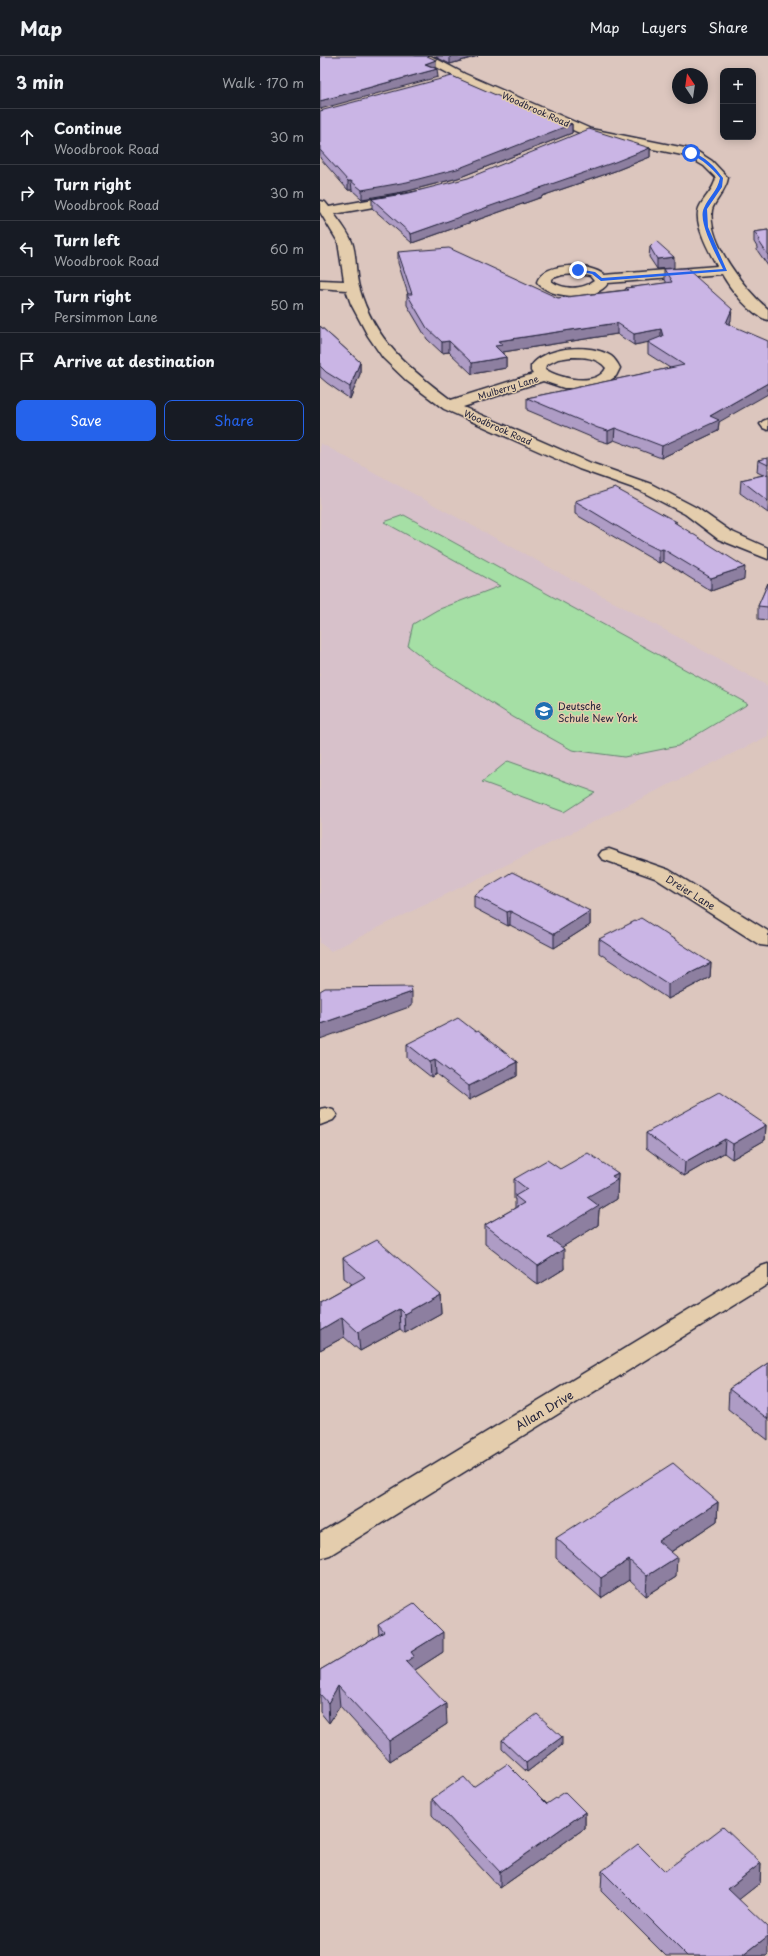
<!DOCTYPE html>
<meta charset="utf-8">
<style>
:root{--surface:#171b24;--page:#20242c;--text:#f1f3f6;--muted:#9ea1a6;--line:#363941;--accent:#2563eb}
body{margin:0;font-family:"Playpen Sans",sans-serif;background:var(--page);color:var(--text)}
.controls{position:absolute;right:12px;top:12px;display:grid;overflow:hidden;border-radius:8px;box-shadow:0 2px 10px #0003}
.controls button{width:36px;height:36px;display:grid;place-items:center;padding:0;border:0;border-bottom:1px solid var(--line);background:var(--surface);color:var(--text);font:20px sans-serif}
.compass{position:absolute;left:352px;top:12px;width:36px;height:36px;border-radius:50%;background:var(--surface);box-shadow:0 2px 10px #0003;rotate:347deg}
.stop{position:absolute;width:12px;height:12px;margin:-9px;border:3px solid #2563eb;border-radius:50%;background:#fff}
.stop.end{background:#2563eb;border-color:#fff;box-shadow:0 1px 4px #0008}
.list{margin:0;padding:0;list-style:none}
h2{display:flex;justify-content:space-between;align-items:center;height:52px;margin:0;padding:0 16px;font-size:17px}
h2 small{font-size:13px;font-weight:400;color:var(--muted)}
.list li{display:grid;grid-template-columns:26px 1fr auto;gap:12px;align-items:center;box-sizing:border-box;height:56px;padding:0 16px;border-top:1px solid var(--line)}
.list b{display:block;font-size:15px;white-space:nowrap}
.list p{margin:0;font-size:13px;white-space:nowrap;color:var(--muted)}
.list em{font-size:13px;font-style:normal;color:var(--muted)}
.actions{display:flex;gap:8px;padding:12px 16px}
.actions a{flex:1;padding:9px 0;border:1px solid var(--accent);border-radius:8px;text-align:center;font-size:14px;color:var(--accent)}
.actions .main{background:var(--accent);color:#fff}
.icon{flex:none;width:22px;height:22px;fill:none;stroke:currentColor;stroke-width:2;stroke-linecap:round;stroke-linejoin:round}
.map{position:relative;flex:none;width:448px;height:1900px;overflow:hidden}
header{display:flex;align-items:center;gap:24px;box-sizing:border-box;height:56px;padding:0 20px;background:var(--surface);border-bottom:1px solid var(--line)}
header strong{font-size:19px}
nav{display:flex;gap:22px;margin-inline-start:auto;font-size:14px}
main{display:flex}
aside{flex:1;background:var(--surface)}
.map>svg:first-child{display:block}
.built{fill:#d7c1ca}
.green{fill:#a5dfa5;stroke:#648070}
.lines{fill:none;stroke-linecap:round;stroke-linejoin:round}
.minor-casing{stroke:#22223b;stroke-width:3}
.minor{fill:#e4cdad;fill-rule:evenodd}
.wall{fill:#ae9cc5;stroke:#22223b}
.shaded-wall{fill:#8d7fa0;stroke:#22223b}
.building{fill:#cab5e5;stroke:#22223b}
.route{fill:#2563eb}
.labels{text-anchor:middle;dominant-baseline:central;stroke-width:3;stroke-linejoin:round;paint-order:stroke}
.far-street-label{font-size:9px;fill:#22223b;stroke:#e4cdad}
.poi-label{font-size:10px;fill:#22223b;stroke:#e4cdad;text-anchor:start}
.street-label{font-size:10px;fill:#22223b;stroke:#e4cdad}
.near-street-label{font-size:12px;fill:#22223b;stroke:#e4cdad}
</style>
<header>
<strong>Map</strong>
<nav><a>Map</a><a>Layers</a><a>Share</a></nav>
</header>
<main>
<aside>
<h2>3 min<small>Walk · 170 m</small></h2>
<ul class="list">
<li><svg class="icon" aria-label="ahead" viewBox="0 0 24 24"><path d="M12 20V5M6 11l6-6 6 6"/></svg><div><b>Continue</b><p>Woodbrook Road</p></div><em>30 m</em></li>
<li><svg class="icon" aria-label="right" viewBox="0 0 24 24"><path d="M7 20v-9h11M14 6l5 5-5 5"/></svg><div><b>Turn right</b><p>Woodbrook Road</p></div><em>30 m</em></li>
<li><svg class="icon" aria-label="left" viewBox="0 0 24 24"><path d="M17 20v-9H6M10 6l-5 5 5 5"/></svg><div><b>Turn left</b><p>Woodbrook Road</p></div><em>60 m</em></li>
<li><svg class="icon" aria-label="right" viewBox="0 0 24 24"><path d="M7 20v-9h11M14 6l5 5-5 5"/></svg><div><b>Turn right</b><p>Persimmon Lane</p></div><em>50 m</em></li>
<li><svg class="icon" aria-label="arrive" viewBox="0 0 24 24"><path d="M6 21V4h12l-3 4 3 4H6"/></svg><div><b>Arrive at destination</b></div></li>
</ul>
<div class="actions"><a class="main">Save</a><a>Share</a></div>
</aside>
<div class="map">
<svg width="448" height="1900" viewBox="0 0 448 1900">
<rect width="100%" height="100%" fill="#dcc6be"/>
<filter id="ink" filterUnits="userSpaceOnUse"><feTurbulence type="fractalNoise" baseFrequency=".025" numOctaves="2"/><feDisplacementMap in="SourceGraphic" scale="8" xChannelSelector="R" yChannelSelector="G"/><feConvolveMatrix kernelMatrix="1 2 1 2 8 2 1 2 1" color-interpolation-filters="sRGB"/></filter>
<g filter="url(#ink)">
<path class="built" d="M 0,387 L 448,630 L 448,680 L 11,895 L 0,887 Z"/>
<path class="green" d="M 84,459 L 428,648 L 358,690 L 304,701 L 252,694 L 193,661 L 114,610 L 88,590 L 93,568 L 117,554 L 180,530 L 64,466 Z
M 188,705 L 275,736 L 244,756 L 162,726 Z"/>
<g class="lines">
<g class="minor-casing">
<path id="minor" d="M 96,0 L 111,0 L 145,18 L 271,73 L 375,94 L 392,105 L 408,122 C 406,135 393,147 392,154 C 387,186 425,234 448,253 L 448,264 C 432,260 410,233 402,218 L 288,227 C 277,246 229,243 217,226 C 224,205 270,207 284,219 L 397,210 C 390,197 373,167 379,152 C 384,141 393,135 396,122 L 384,110 L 367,100 L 264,79 L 137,22 ZM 258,218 L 270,220 L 274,225 C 262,234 243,234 231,225 L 233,222 L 242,219 Z
M 82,138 L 87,139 L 88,142 L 87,145 L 14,158 C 20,166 28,176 32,186 C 37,200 35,217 39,231 C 54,285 89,312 131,344 L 213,318 L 211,315 L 211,310 C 225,290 271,287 291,300 C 295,303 298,308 300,312 L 296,320 L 289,325 L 275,330 L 265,332 L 244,332 L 223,325 L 143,351 L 271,407 L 331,428 L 377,452 L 410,475 L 448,492 L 448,503 L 398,483 L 365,458 L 319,434 L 259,413 L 124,353 L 87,325 L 63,302 L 48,280 L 31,248 L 26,234 L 0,232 L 0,224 L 24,225 L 18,186 L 0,156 L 0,145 L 5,146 L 9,151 ZM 251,301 C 264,301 277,301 286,312 C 277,331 239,323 225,313 L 226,309 L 238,303 Z
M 448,363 L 448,374 L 443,372 L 440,368 L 443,365 Z
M 289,793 L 349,814 L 448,875 L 448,890 L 440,889 L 335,822 L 282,803 L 279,799 L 282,795 Z
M 5,1052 L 13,1054 L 17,1059 L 13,1064 L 0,1069 L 0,1053 Z
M 448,1208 L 448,1228 L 10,1499 L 0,1502 L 0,1477 L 439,1211 Z"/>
</g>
<use href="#minor" class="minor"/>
</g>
<path class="wall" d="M 114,0 L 158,0 L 130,8 Z
M 0,55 L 222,59 L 252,68 L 252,77 L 138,122 L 88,135 L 42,143 L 32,134 L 28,134 L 0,102 Z
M 330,92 L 330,101 L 295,115 L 222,140 L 222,141 L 92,187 L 52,152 L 52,143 Z
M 448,174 L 448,210 L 437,194 L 437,191 L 434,186 L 434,176 Z
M 330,191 L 354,212 L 337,213 L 329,201 Z
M 78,196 L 238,242 L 305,234 L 306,232 L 346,227 L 344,224 L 344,213 L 411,264 L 409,269 L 399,366 L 398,375 L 341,402 L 294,384 L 288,387 L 278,384 L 207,354 L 207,342 L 350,312 L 328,298 L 328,286 L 314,289 L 297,278 L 183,296 L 183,298 L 186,301 L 186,312 L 152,318 L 129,296 L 122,297 L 107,283 L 87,249 L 87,238 L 88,238 L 78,207 Z
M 0,270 L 40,306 L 40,318 L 30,343 L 7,327 L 0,321 Z
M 448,402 L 448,457 L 420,437 L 421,424 L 443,419 L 437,416 L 438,404 Z
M 255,445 L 357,468 L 424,523 L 391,535 L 343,505 L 339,507 L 325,499 L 255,458 Z
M 448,527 L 448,564 L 438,563 L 438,550 Z
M 154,839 L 270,855 L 270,869 L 234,892 L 190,869 L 188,870 L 154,852 Z
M 279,883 L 391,907 L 390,921 L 348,943 L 279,897 Z
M 156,976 L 197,1006 L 197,1020 L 149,1044 L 116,1018 L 111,1021 L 87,1002 L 87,988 Z
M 446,1069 L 445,1084 L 412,1103 L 404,1097 L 364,1120 L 326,1092 L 326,1077 Z
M 240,1113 L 298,1117 L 297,1143 L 279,1154 L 278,1169 L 242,1191 L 244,1213 L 218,1229 L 165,1188 L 165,1169 L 195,1152 L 195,1143 L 194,1143 L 194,1123 Z
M 23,1202 L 120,1238 L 121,1257 L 85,1277 L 80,1273 L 40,1295 L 24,1281 L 0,1294 L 0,1246 L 32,1228 L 24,1222 Z
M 448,1307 L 448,1384 L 408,1353 L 409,1333 Z
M 398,1446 L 397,1465 L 351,1496 L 356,1521 L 326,1540 L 309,1524 L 281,1542 L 236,1502 L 236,1482 Z
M 58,1569 L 123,1596 L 95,1614 L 95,1615 L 127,1668 L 70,1705 L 20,1650 L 9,1667 L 0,1656 L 0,1614 L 59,1579 Z
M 182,1684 L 242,1689 L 207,1716 L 182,1693 Z
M 153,1731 L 227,1748 L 265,1756 L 265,1772 L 180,1832 L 112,1759 L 112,1743 Z
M 441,1807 L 440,1827 L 419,1843 L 448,1898 L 446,1900 L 346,1900 L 281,1835 L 282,1815 L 345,1815 Z"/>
<path class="shaded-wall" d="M 130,0 L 158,0 L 130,8 Z
M 116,4 L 116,12 L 105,8 Z
M 117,13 L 118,21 L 0,53 L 0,45 Z
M 252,68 L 252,77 L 138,122 L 88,135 L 42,143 L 42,134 Z
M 330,92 L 330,101 L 295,115 L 222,140 L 222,141 L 92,187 L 91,178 Z
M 28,125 L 31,125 L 32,134 L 28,134 Z
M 354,201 L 354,212 L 337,213 L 337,203 Z
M 412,253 L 411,264 L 406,278 L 406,267 Z
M 297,267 L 297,278 L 183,296 L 183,300 L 175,290 L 178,285 Z
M 341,273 L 341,284 L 314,289 L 314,278 Z
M 129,285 L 129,296 L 122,297 L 122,286 Z
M 186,301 L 186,312 L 152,318 L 152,307 Z
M 40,306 L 40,318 L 30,343 L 30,331 Z
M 448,327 L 448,338 L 399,366 L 398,375 L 341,402 L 342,390 L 390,360 Z
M 295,372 L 294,384 L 288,387 L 288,375 Z
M 343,493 L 343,505 L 339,507 L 339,494 Z
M 425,511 L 424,523 L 391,535 L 391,522 Z
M 190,855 L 190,869 L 188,870 L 187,856 Z
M 270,855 L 270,869 L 234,892 L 234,878 Z
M 391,907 L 390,921 L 348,943 L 348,928 Z
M 92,936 L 92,950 L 0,983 L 0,968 Z
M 115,1004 L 116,1018 L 111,1021 L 110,1006 Z
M 197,1006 L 197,1020 L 149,1044 L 149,1030 Z
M 446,1069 L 445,1084 L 412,1103 L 413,1088 Z
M 405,1083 L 404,1097 L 364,1120 L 365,1106 Z
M 298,1117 L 297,1143 L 279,1154 L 278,1169 L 228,1200 L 228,1181 L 267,1141 L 292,1120 Z
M 244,1193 L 244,1213 L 218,1229 L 218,1210 Z
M 120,1238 L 121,1257 L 85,1277 L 84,1258 Z
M 79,1253 L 80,1273 L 40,1295 L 38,1276 Z
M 22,1261 L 24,1281 L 0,1294 L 0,1274 Z
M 398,1446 L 397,1465 L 337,1505 L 338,1485 Z
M 357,1501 L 356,1521 L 326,1540 L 327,1520 Z
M 309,1504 L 309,1524 L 281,1542 L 281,1522 Z
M 123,1576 L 123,1596 L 95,1614 L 95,1620 L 86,1606 L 91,1596 Z
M 18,1630 L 20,1650 L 9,1667 L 8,1647 Z
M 126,1648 L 127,1668 L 70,1705 L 69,1685 Z
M 242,1681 L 242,1689 L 207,1716 L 206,1707 Z
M 265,1756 L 265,1772 L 180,1832 L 180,1816 Z
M 441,1807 L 440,1827 L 407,1853 L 408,1833 Z
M 448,1880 L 448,1898 L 446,1900 L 422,1900 Z"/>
<path class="building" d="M 0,0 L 107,0 L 116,4 L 105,8 L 117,13 L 0,45 Z
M 132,20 L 222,59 L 252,68 L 137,113 L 87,126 L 42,134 L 31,125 L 28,125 L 0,94 L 0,55 Z
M 269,73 L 330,92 L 295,106 L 220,132 L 222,132 L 91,178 L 52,143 L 89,137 L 148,122 Z
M 448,174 L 448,199 L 438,184 L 440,184 L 434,176 Z
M 336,185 L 354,201 L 337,203 L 330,191 Z
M 129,192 L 238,242 L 308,234 L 306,232 L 352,226 L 344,213 L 366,212 L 412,253 L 406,267 L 448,285 L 448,327 L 390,360 L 399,364 L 342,390 L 295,372 L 288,375 L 278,372 L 207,342 L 364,309 L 328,286 L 343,280 L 341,273 L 314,278 L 297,267 L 178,285 L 183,289 L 175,290 L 186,301 L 152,307 L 129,285 L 122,286 L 107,272 L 87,238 L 92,238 L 78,196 Z
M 0,270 L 40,306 L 30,331 L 6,316 L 0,310 Z
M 448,402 L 448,409 L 438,404 Z
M 448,418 L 448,445 L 421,424 Z
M 295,432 L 357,466 L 354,466 L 425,511 L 391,522 L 343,493 L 339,494 L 325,487 L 255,445 Z
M 448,527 L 448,551 L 438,550 Z
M 192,816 L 270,855 L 234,878 L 190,855 L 187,856 L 154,839 Z
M 321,862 L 391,907 L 348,928 L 279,883 Z
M 91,931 L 92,936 L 0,968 L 0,935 L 5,932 Z
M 138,962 L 156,976 L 158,975 L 197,1006 L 149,1030 L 115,1004 L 110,1006 L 87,988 Z
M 399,1037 L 446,1069 L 413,1088 L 405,1083 L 365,1106 L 326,1077 Z
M 268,1097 L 298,1117 L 292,1120 L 297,1124 L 267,1141 L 279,1150 L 228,1181 L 244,1193 L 218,1210 L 165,1169 L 204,1147 L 195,1140 L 207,1133 L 194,1123 L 227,1104 L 240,1113 Z
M 57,1184 L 120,1238 L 84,1258 L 79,1253 L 38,1276 L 22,1261 L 0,1274 L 0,1246 L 45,1221 L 23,1202 Z
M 448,1307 L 448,1363 L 409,1333 Z
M 353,1407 L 398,1446 L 338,1485 L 357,1501 L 327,1520 L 309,1504 L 281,1522 L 236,1482 Z
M 94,1547 L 123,1576 L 91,1596 L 94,1600 L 86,1606 L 126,1648 L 69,1685 L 18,1630 L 8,1647 L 0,1638 L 0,1614 L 64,1576 L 58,1569 Z
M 217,1658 L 242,1681 L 206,1707 L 182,1684 Z
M 187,1708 L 227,1748 L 245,1736 L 265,1756 L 180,1816 L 112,1743 L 144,1721 L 153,1731 Z
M 403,1771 L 441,1807 L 408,1833 L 448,1871 L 448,1880 L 422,1900 L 367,1900 L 282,1815 L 318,1788 L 345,1815 Z"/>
</g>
<path class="route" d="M 371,96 C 386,101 394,110 403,122 L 402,131 L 387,153 L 388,171 L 407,215 L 281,225 L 272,218 L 257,215 L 258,213 L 275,216 L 282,222 L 403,213 C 397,200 377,165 384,152 C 389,140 397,136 400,122 C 391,111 383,104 370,98 Z"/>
<defs>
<g id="school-disc" transform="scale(1)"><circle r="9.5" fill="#1f6fb2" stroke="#e4cdad"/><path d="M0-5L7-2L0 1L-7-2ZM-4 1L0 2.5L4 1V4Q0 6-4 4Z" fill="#fff"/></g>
</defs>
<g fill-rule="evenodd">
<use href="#school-disc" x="224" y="655"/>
</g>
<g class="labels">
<g class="far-street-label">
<text transform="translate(216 53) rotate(24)">Woodbrook Road</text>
<text transform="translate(188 331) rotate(-17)">Mulberry Lane</text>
<text transform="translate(178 371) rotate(24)">Woodbrook Road</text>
</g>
<g class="poi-label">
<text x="238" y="649">Deutsche<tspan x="238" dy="12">Schule New York</tspan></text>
</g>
<g class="street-label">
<text transform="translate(371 836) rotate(32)">Dreier Lane</text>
</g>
<g class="near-street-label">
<text transform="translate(224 1354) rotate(-31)">Allan Drive</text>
</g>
</g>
</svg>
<div class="controls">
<button>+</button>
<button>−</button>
</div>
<svg class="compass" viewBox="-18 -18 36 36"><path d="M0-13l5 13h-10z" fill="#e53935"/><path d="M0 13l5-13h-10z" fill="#9ea1a6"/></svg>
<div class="stop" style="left:371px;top:97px"></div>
<div class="stop end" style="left:258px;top:214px"></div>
</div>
</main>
